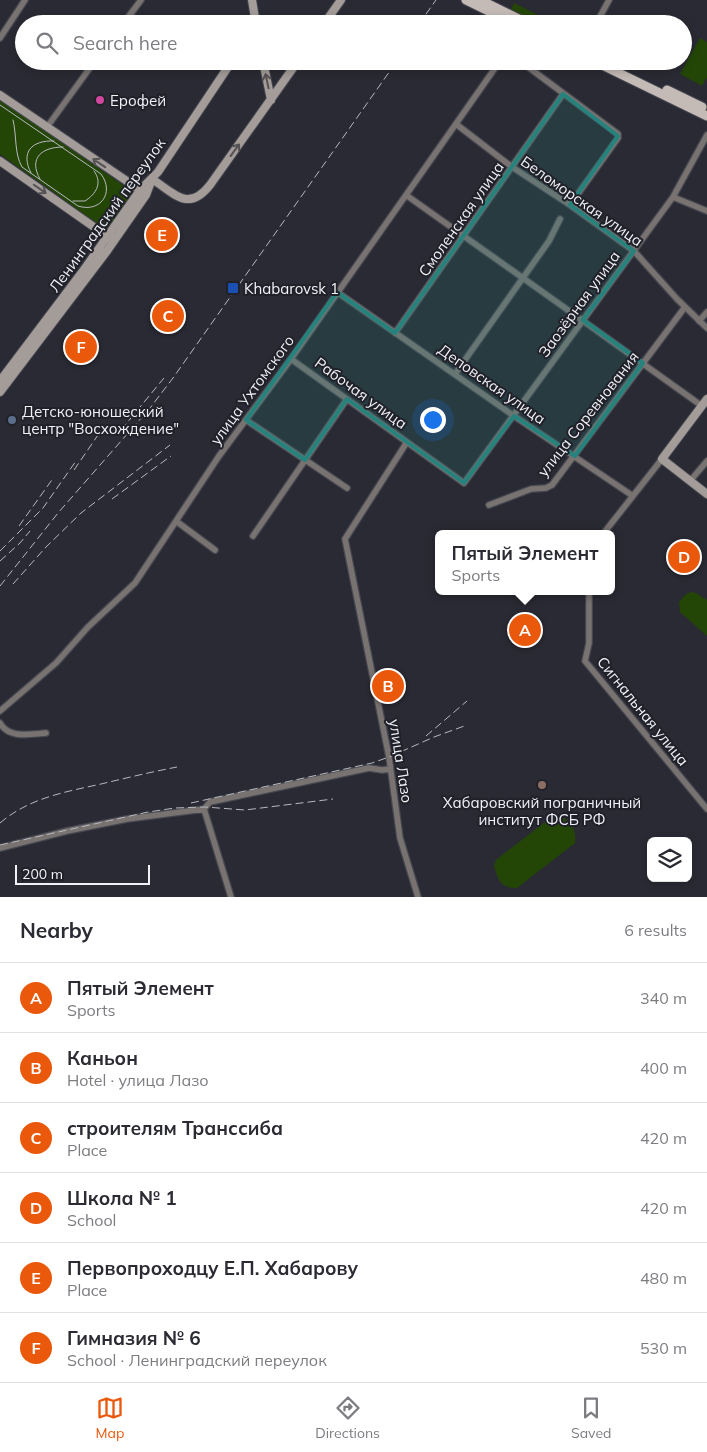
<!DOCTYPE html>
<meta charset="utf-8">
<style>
:root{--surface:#fff;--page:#f2f2f3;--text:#2b2b33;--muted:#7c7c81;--line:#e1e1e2;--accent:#ea580c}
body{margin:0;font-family:Mulish,sans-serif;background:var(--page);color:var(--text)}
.controls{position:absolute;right:15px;bottom:15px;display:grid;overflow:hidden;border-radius:8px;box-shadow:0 2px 8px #0003}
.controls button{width:45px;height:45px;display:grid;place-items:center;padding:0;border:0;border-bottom:1px solid var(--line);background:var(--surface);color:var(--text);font:25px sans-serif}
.scale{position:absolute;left:15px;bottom:12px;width:135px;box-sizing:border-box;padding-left:5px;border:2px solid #f1f2f8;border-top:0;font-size:14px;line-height:18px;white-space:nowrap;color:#f1f2f8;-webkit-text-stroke:4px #202129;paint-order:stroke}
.you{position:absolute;left:432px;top:419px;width:18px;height:18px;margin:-12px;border:4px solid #fff;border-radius:50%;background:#1a73e8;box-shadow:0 0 0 8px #1a73e833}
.badge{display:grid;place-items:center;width:32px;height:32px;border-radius:50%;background:var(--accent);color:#fff;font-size:16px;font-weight:700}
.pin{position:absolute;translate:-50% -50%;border:2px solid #fff;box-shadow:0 1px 5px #0006}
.popup{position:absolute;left:435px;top:530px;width:180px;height:65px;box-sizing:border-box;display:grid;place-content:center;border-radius:8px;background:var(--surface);filter:drop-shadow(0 1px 4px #0005);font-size:16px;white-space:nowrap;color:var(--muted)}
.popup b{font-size:19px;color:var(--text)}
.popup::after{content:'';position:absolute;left:50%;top:100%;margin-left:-10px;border:10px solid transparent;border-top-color:var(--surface)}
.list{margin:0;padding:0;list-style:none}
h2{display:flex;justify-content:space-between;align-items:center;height:65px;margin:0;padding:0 20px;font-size:21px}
h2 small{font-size:16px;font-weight:400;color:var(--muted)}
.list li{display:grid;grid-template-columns:32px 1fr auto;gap:15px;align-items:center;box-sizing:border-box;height:70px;padding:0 20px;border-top:1px solid var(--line)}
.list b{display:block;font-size:19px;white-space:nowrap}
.list p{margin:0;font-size:16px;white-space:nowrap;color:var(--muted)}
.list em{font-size:16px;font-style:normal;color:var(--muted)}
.icon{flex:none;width:28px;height:28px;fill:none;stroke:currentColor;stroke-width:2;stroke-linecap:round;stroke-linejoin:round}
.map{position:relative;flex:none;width:707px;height:897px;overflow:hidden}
.search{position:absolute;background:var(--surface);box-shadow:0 2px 8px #0003;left:15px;right:15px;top:15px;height:55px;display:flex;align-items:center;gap:12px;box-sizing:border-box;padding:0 18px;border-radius:28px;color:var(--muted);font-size:19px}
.sheet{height:485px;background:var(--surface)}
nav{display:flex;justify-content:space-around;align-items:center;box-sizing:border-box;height:70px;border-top:1px solid var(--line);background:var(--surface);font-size:14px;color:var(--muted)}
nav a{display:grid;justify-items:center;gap:2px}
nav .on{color:var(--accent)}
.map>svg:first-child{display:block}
.green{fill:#234606}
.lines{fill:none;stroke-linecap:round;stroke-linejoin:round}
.street-casing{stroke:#45464f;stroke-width:8}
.secondary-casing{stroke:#45464f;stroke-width:10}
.primary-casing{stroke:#45464f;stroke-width:11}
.street{stroke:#787371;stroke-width:5.5}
.secondary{stroke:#a39c98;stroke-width:8}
.primary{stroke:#c5bbb6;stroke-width:9}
.tram{stroke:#b7b8bf;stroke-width:1}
.rail{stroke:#b7b8bf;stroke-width:1;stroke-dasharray:8 4;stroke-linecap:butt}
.oneway{stroke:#545255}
.marked{fill:#26827c;fill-opacity:0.2;stroke:#26827c;stroke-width:4;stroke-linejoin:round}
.hotel-dot{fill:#d1479c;stroke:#202129;stroke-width:2}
.transit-dot{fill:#1a4fb4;stroke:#202129;stroke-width:2}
.service-dot{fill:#5c6f8a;stroke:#202129;stroke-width:2}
.education-dot{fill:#8d6e63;stroke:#202129;stroke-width:2}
.labels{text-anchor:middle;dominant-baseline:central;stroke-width:4;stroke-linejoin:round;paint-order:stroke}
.poi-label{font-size:15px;fill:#f1f2f8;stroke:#202129;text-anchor:start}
.street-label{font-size:15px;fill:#f1f2f8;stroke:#202129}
</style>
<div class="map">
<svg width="707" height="897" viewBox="0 0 707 897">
<rect width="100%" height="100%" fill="#292a33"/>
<path class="green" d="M 514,3 L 556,24 L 540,24 L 511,10 Z
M 700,38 L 707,42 L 707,77 L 702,86 L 680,74 Z
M 0,99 L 134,193 L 108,231 L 0,154 Z
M 691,592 L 696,593 L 707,600 L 707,636 L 680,612 L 679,602 L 686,594 Z
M 559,815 C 571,822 577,829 575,843 L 517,888 C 500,888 499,881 494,866 L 496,860 L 550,818 Z"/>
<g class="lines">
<g class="street-casing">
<path id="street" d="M 123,24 L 141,0
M 596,24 L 609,0
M 0,38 L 25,0
M 520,61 L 618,134 L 618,138 L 570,205
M 456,124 L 512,167 L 570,205 L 634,251 L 677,299 L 707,328
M 47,127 L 95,61
M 406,195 C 504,265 604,335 702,406
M 673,197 L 707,211
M 337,292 L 514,416 L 633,496
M 699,321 L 707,312
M 395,333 L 563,94
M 291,359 L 464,483 L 673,197 L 707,135
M 455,374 L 549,241 L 560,219
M 246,420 L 347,488
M 407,442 L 345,539 L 389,757 L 400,838 L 418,897
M 690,481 L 707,461
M 489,505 L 531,489 L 546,488 L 552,485 L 685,307
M 176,521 L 215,550
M 603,534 L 662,459
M 253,536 L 347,399
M 589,591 L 589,643 L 585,661 L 707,809
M 0,711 L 56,663 L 88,627 L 135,583 L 219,456 L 291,359 L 500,61
M 0,723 C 9,739 30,734 46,733
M 204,809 L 231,897
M 0,848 L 67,831 L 127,819 L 204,809 L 210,802 L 369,768 L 382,770 L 390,769"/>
</g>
<g class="secondary-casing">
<path id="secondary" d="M 252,0 L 256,24
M 324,24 L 341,0
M 263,61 L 271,100
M 0,95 L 143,192
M 0,161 L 111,239
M 152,179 C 174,193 188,213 210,185 L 298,61
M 0,381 L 83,271 L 140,190 L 158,172 L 232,61
M 0,392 L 107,251 L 146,195 L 152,179
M 707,399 L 662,459 L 707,494"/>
</g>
<g class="primary-casing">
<path id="primary" d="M 466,0 L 515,24
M 480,0 L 529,24
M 594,61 L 707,116
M 667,90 L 702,107"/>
</g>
<use href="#street" class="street"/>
<use href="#secondary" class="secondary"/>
<use href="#primary" class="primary"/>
<path class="tram" d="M 0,105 L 101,174 C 115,193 100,213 78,206 L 22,167 C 14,153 17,136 13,120
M 31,173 C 20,152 32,140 54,141
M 40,179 C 28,158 42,147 63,147
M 73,201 L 85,201 C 96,194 103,183 94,171"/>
<path class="rail" d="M 419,24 L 436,0
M 121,430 L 164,378
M 74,470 L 98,435
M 112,499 L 171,456
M 19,526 L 54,477
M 0,551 L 43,508 L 76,461
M 0,561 L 20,543 L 30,531
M 13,584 L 46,547 L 81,513 L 170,445
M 0,586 L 58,513 L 150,408 L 173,378 L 397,61
M 426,736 L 467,701
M 191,803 L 372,763 L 389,757 L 434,737 L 467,725
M 0,823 C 29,798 65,792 101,784 C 126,778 151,772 177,767
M 0,845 L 148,812 L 175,808 L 205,807 L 245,810 L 333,799"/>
</g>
<defs><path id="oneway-shaft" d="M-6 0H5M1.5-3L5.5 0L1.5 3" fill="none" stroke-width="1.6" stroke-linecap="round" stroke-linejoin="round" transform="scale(1.25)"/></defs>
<g class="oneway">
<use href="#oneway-shaft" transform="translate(267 81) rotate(-102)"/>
<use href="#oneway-shaft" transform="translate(235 150) rotate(-54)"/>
<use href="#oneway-shaft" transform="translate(99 163) rotate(-146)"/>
<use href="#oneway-shaft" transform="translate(40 189) rotate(35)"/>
</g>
<path class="marked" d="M 563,94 L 618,136 L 570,205 L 634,251 L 583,320 L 643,363 L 575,456 L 514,416 L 464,483 L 347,399 L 305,460 L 246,420 L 337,292 L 395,333 Z"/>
<circle class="hotel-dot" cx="100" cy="100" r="5"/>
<rect class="transit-dot" x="227" y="282" width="12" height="12" rx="2.5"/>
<circle class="service-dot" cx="12" cy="420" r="5"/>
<circle class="education-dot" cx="542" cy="785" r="5"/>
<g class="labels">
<g class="poi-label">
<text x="110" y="100">Ерофей</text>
<text x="244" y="288">Khabarovsk 1</text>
<text x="22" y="411">Детско-юношеский<tspan x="22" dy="17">центр "Восхождение"</tspan></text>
<text x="542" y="802" text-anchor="middle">Хабаровский пограничный<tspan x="542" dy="17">институт ФСБ РФ</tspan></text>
</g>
<g class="street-label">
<text transform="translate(582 201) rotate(35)">Беломорская улица</text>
<text transform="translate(107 215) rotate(-54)">Ленинградский переулок</text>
<text transform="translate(461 219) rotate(-55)">Смоленская улица</text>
<text transform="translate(579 304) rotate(-54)">Заозёрная улица</text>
<text transform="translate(492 384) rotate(35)">Деповская улица</text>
<text transform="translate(252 390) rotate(-54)">улица Ухтомского</text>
<text transform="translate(361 393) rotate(36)">Рабочая улица</text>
<text transform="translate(588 414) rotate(-52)">улица Соревнования</text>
<text transform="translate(643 711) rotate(51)">Сигнальная улица</text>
<text transform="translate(401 761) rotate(81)">улица Лазо</text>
</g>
</g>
</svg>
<div class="controls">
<button><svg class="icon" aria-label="layers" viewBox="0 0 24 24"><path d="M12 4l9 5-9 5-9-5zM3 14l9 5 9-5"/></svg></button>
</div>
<div class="scale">200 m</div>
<div class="you"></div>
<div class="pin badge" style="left:525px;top:630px">A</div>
<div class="popup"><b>Пятый Элемент</b>Sports</div>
<div class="pin badge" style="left:388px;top:686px">B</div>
<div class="pin badge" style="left:168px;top:316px">C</div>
<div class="pin badge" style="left:684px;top:557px">D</div>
<div class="pin badge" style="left:162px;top:235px">E</div>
<div class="pin badge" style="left:81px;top:347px">F</div>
<div class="search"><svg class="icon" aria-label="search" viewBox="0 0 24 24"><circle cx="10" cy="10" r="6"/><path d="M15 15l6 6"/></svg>Search here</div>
</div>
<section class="sheet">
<h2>Nearby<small>6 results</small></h2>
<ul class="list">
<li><span class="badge">A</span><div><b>Пятый Элемент</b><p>Sports</p></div><em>340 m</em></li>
<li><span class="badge">B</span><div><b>Каньон</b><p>Hotel · улица Лазо</p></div><em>400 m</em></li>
<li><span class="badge">C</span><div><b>строителям Транссиба</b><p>Place</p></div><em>420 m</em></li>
<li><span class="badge">D</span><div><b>Школа № 1</b><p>School</p></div><em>420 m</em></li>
<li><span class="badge">E</span><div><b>Первопроходцу Е.П. Хабарову</b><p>Place</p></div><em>480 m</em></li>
<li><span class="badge">F</span><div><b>Гимназия № 6</b><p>School · Ленинградский переулок</p></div><em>530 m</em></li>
</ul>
</section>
<nav>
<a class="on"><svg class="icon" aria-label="map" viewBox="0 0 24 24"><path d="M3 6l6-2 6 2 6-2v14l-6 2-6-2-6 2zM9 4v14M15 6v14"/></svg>Map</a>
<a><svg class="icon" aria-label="directions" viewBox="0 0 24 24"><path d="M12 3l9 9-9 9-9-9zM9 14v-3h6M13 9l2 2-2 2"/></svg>Directions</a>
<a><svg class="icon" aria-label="saved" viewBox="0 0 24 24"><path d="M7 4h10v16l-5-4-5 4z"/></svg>Saved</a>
</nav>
